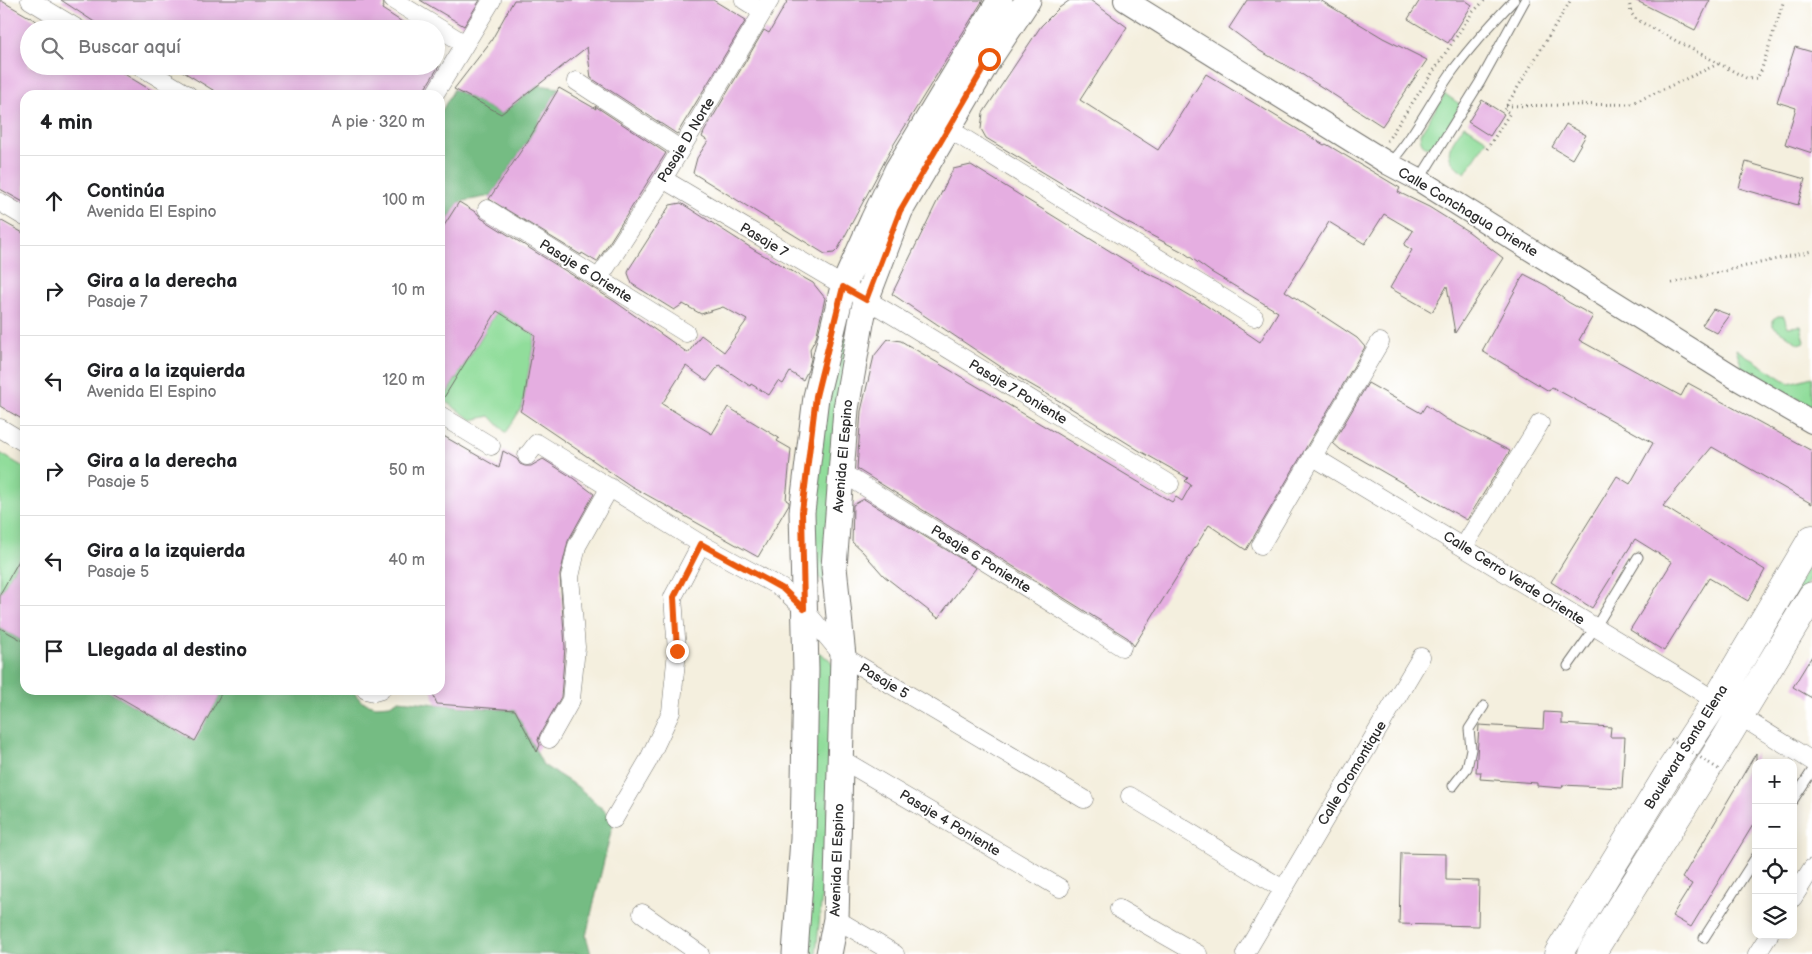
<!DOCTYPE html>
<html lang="es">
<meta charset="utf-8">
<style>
:root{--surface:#fff;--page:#f2f2f2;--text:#202124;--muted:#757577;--line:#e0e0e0}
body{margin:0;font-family:"Balsamiq Sans",sans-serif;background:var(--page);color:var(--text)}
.controls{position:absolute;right:15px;bottom:15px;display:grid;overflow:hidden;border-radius:10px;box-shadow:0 2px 12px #0003}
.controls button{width:45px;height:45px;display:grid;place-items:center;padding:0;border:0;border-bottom:1px solid var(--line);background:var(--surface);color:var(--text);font:25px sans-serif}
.stop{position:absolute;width:15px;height:15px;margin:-11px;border:4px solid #ea580c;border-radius:50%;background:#fff}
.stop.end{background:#ea580c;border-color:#fff;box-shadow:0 1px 5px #0008}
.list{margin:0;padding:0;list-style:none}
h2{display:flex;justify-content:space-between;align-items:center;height:65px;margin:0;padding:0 20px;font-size:21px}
h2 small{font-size:16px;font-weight:400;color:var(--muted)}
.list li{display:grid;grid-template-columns:32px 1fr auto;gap:15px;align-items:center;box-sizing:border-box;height:90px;padding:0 20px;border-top:1px solid var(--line)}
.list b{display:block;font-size:19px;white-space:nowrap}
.list p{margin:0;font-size:16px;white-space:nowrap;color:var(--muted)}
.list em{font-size:16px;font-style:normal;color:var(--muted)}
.icon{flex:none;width:28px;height:28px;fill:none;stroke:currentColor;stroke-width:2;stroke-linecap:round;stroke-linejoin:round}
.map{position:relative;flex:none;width:1812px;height:954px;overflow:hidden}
.search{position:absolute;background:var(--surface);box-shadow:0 2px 12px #0003;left:20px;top:20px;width:425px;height:55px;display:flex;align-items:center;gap:12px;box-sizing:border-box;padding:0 18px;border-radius:28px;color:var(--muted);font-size:19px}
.panel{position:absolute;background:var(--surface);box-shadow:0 2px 12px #0003;left:20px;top:90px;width:425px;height:605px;border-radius:15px}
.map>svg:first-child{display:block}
.green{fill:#91dd9b;stroke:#5e8463}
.forest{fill:#74bc83;stroke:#507457}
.building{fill:#e5aee1}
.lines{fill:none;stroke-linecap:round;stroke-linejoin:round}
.service-casing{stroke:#71706a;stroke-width:11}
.minor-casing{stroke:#71706a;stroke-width:19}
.tertiary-casing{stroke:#71706a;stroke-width:24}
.secondary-casing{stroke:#71706a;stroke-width:27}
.primary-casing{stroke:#71706a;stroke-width:29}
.path{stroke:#71706a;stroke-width:3;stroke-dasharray:1 4;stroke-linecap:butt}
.service{stroke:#fff;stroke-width:9}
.minor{stroke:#fff;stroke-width:18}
.tertiary{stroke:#fff;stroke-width:22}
.secondary{stroke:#fff;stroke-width:25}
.primary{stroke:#fff;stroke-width:28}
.path-bridge{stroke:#71706a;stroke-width:3;stroke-dasharray:1 4;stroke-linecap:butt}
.route{stroke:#ea580c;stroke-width:6}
.labels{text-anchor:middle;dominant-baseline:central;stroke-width:4.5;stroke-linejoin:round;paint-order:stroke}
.street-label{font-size:14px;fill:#2b2b2b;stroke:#fff}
</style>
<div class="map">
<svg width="1812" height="954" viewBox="0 0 1812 954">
<rect width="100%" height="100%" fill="#fff"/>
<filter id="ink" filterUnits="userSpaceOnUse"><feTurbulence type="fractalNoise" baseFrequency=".02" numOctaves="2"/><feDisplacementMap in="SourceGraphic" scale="10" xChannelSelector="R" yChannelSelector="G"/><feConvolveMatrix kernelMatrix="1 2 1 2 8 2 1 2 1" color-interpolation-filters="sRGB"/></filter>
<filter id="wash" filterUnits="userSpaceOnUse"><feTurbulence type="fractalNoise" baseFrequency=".0096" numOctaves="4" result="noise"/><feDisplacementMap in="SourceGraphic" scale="20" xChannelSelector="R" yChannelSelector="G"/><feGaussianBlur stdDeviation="1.12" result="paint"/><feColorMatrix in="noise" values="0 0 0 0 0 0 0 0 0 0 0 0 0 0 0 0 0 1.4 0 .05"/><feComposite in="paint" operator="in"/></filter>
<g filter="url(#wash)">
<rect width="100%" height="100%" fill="#f4efde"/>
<path class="green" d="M 1445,94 L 1461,105 L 1437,145 C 1425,148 1421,147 1420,134 Z
M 1464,125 L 1487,140 L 1465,173 C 1439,156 1450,146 1464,125 Z
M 497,311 L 535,335 L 523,405 L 506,433 L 490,416 L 472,420 L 443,400 Z
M 1778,316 L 1784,316 L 1787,327 L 1801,326 L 1805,342 L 1799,344 L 1773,326 L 1773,319 Z
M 839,334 L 857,337 L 824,583 L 815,573 L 810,511 Z
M 1736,349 L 1789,383 L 1812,377 L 1812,407 L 1742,368 Z
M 0,453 L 25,468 L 25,550 L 0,594 Z
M 1812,560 L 1812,575 L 1743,688 L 1737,684 Z
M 818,653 L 829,659 L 835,667 L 825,864 L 816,954 L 806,954 L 815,659 Z"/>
<path class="forest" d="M 539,85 L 559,88 L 529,139 L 491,196 L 459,202 L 440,232 L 440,114 L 454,89 L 501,114 Z
M 0,628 L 25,642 L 25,690 L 107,690 L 194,741 L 223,690 L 352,690 L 362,702 L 376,706 L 390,705 L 399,700 L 457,706 L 515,710 L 543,765 L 578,787 L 614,819 L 586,936 L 591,954 L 0,954 Z"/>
<g id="blocks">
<path class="building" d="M 0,0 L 50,29 L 29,29 L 29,66 L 111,66 L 159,95 L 25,95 L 25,203 L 0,189 Z
M 61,0 L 382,0 L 384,5 L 382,9 L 413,29 L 105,29 Z
M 420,0 L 480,0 L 464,26 Z
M 514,0 L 713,0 L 746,20 L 677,134 L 591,78 L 587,47 L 501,114 L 454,89 L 491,41 Z
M 788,0 L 983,0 L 894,144 L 838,249 L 834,253 L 825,254 L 693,173 L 697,158 L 708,141 L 702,137 L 704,132 L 764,30 L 769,33 Z
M 1070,0 L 1090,0 L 1127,27 L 1080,100 L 1158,150 L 1206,74 L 1324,145 L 1326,144 L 1400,188 L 1398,192 L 1429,207 L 1469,232 L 1503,258 L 1455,333 L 1447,286 L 1432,312 L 1390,288 L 1412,250 L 1404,245 L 1413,231 L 1384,214 L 1365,244 L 1329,222 L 1285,291 L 1357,338 L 1365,347 L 1246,550 L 1209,525 L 1134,646 L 1128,638 L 857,469 L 861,411 L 874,356 L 888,339 L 901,341 L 1172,502 L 1176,497 L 1182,501 L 1191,485 L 1185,481 L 1188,478 L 1140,451 L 1061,402 L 1007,371 L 892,294 L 953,169 L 971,165 L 1139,269 L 1169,283 L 1201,302 L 1260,342 L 1278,312 L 1211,272 L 1183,252 L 1124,221 L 986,138 L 981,129 L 983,113 L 1041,26 L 1059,8 Z
M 1247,0 L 1320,0 L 1383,38 L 1427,60 L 1382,126 L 1303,75 L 1260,51 L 1229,28 Z
M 1420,0 L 1465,0 L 1472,5 L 1448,43 L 1408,19 Z
M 1635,0 L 1710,0 L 1695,30 Z
M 1795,47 L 1812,52 L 1812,153 L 1785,144 L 1796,108 L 1777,102 Z
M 174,66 L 439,66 L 421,95 L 221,95 Z
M 559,88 L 596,109 L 595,106 L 666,153 L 597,262 L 582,253 L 581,255 L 489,199 L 529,139 Z
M 1482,100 L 1504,114 L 1490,136 L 1468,122 Z
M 1566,124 L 1586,135 L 1572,159 L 1552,147 Z
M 1746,162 L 1805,179 L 1798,205 L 1739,188 Z
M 459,202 L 477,213 L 481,218 L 614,301 L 688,353 L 701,335 L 724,352 L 747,320 L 723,307 L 701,314 L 683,304 L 674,310 L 632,284 L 628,273 L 629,269 L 670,205 L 681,203 L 756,251 L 813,283 L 825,298 L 816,338 L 810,349 L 811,359 L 808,370 L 803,380 L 790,372 L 783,384 L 778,381 L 769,395 L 751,384 L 750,386 L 719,365 L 707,381 L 686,366 L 662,404 L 712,434 L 728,407 L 779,438 L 777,441 L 791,449 L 786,500 L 789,502 L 789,504 L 758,557 L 631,486 L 520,411 L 523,405 L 535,335 L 497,311 L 440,404 L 440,232 Z
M 0,220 L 25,234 L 25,421 L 0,406 Z
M 1524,274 L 1547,286 L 1568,302 L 1593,316 L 1579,340 L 1681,396 L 1688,383 L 1812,451 L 1812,504 L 1712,447 L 1663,506 L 1765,570 L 1748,601 L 1709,578 L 1664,651 L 1630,630 L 1672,562 L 1635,539 L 1592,608 L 1551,582 L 1617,476 L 1630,484 L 1653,443 L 1552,387 L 1549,391 L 1482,351 Z
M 1713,309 L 1730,315 L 1717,333 L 1702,325 Z
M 1368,383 L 1421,413 L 1426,405 L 1446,419 L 1510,451 L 1467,520 L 1357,457 L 1341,450 L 1333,443 Z
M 440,434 L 499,468 L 503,451 L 517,459 L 520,464 L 525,466 L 531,466 L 543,459 L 570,476 L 594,494 L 568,541 L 560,575 L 565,647 L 561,697 L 540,734 L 538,740 L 540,745 L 537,752 L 515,710 L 437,704 L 431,690 L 440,690 Z
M 864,499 L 976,568 L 938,618 L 884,576 L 862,551 L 852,542 L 853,505 Z
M 25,550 L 25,642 L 0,628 L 0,594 Z
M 1812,656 L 1812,698 L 1793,687 Z
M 107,690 L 223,690 L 195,741 Z
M 1544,712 L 1562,713 L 1562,724 L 1611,727 L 1610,737 L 1625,737 L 1622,788 L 1563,785 L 1562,788 L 1537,786 L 1537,783 L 1480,779 L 1481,772 L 1476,772 L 1479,725 L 1543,729 Z
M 1756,753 L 1756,820 L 1691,927 L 1672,916 L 1692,884 L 1682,878 Z
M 1401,853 L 1446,854 L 1446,880 L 1479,881 L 1478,926 L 1399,924 Z"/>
</g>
</g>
<g filter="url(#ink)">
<use href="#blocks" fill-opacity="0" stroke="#71706a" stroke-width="1"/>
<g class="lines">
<g class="service-casing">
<path id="service" d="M 1389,164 C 1415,136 1431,100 1454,69 C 1472,45 1493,22 1514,0
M 1419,180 L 1480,82 L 1525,0
M 1568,666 L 1595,628 L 1638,557
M 1453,786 L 1467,768 L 1471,749 L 1469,729 L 1484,706
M 1793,800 L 1812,771
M 1704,938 L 1756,857"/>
</g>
<g class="minor-casing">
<path id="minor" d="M 30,0 L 78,29
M 393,0 L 465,44
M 744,0 L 763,12
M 140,66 L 188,95
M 576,81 L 680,149
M 434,95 L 492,0
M 949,129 L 1254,317
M 663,179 L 896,317 L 1170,484
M 0,202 L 25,217
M 487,209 L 686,333
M 599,278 L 663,179 L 770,0
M 440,415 L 491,446
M 0,428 L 25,443
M 527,456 L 537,443 L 701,544
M 1312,456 L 1671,673 L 1812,761
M 841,472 L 1122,647
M 1261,545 L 1380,342
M 1464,546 L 1540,423
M 366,690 L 374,692 L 381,690
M 549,739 L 571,700 L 576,647 L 570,577 L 577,546 L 610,487
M 841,759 L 1060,888
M 1130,796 L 1283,889
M 614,819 L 648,761 L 671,712 L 677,651 L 673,597 L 701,544 L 783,589 L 804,609 L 843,656 L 1084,799
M 1793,898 L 1812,868
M 1119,909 L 1198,954
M 642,913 L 700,954
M 836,919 L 895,954
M 1245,954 L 1421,657
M 1757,954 L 1769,935"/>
</g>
<g class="tertiary-casing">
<path id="tertiary" d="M 1125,0 L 1389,164 L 1419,180 L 1736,378 L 1812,422"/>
</g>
<g class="secondary-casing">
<path id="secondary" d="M 795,954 L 803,839 L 806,670 L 802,512 L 816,397 L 843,287 L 873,220 L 897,170 L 1000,0
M 829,954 L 836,919 L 843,656 L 834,567 L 846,409 L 861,323 L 866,300 L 900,211 L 989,59 L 1028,0"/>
</g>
<g class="primary-casing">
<path id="primary" d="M 1558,954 L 1670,771 L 1716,701 L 1812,539
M 1591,954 L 1723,743 L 1812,596"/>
</g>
<path class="path" d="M 1629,0 L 1631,13 L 1637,20 L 1748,79 L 1757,78 L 1761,71 L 1784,0
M 1506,106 L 1631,104 L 1718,64
M 1387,141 L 1472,13 L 1485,0
M 1487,149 L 1510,113 L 1504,110 L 1571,0
M 1672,283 L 1812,251"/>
<use href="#service" class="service"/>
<use href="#minor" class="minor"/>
<use href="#tertiary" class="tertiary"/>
<use href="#secondary" class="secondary"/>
<use href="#primary" class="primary"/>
<path class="path-bridge" d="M 1671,739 L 1720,770"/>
</g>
</g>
<g class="lines" filter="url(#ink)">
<path class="route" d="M 677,651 L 674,597 L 701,544 L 783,589 L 804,609 L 802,512 L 816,396 L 843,287 L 866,300 L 900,211 L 989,59"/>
</g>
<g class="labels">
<g class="street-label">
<text transform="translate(686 140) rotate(-59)">Pasaje D Norte</text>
<text transform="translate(1468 212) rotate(31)">Calle Conchagua Oriente</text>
<text transform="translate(764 240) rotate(31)">Pasaje 7</text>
<text transform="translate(586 271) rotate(32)">Pasaje 6 Oriente</text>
<text transform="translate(1018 392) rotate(31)">Pasaje 7 Poniente</text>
<text transform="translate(843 456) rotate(-85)">Avenida El Espino</text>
<text transform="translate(981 559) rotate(32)">Pasaje 6 Poniente</text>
<text transform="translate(1514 578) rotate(32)">Calle Cerro Verde Oriente</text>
<text transform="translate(884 681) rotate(31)">Pasaje 5</text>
<text transform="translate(1686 747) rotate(-58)">Boulevard Santa Elena</text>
<text transform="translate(1352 773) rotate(-59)">Calle Oromontique</text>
<text transform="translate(950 823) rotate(31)">Pasaje 4 Poniente</text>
<text transform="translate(837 860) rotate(-88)">Avenida El Espino</text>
</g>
</g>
</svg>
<div class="controls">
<button>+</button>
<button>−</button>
<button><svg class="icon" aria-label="locate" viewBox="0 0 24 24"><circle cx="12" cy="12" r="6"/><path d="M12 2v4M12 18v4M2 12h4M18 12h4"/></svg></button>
<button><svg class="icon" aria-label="layers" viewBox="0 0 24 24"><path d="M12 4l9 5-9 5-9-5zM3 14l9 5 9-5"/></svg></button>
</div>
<div class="stop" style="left:989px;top:59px"></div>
<div class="stop end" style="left:677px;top:651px"></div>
<div class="search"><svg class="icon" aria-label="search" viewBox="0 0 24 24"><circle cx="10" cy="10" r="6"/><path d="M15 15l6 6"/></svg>Buscar aquí</div>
<section class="panel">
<h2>4 min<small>A pie · 320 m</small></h2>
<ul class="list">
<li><svg class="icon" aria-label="ahead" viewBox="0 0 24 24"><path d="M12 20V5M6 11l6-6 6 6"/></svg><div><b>Continúa</b><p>Avenida El Espino</p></div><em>100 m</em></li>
<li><svg class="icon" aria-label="right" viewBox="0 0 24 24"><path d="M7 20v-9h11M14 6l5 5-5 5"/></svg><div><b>Gira a la derecha</b><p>Pasaje 7</p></div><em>10 m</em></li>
<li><svg class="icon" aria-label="left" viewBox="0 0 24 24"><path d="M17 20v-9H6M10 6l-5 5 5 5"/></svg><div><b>Gira a la izquierda</b><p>Avenida El Espino</p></div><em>120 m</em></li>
<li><svg class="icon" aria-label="right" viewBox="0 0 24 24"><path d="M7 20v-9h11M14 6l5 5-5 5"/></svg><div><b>Gira a la derecha</b><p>Pasaje 5</p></div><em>50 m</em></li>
<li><svg class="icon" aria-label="left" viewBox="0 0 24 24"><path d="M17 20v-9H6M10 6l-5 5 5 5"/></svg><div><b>Gira a la izquierda</b><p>Pasaje 5</p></div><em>40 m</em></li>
<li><svg class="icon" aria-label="arrive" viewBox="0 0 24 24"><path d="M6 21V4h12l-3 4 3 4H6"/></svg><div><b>Llegada al destino</b></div></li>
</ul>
</section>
</div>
